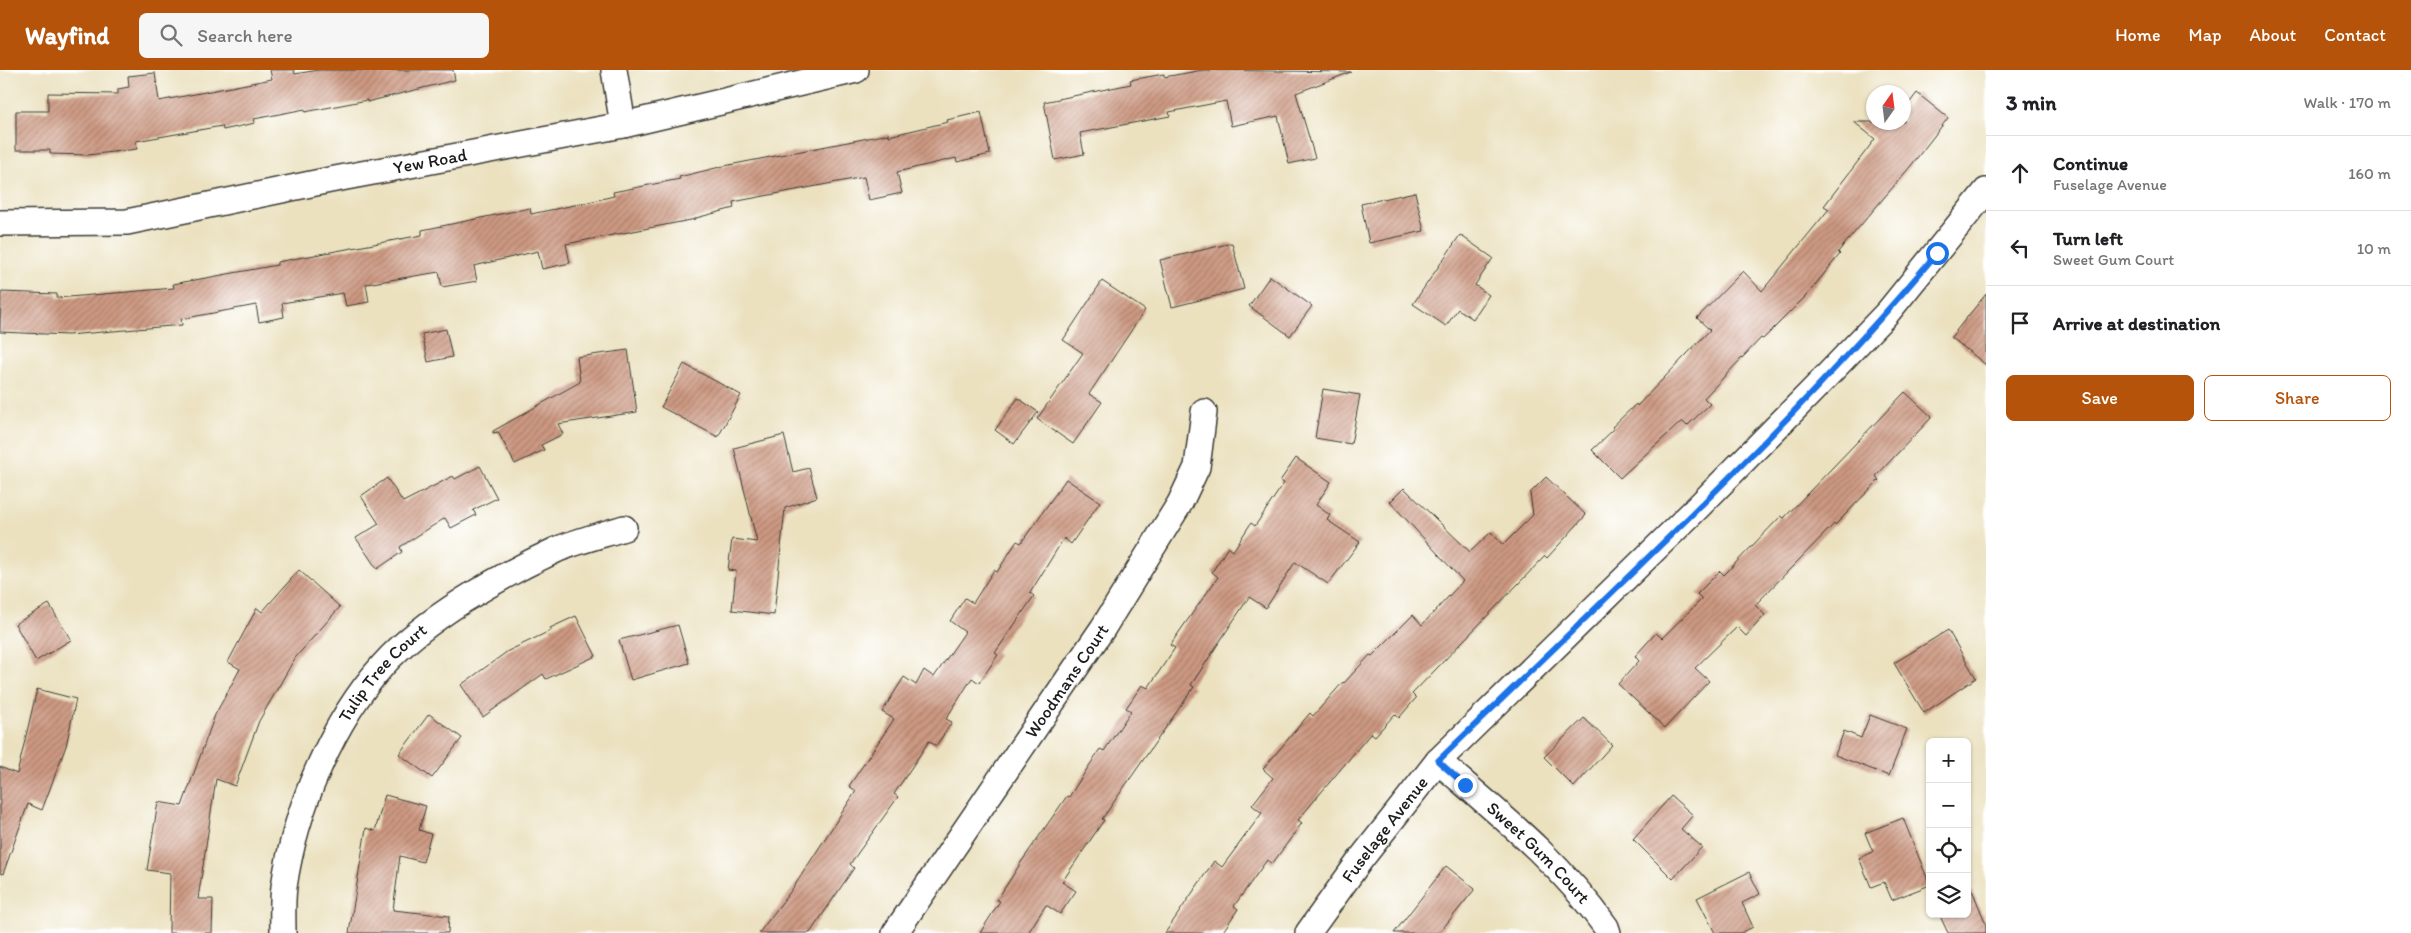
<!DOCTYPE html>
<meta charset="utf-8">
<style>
:root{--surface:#fff;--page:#f6f6f6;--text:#202124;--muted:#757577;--line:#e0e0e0;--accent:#b45309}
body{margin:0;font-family:Itim,sans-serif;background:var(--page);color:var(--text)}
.controls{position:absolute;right:15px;bottom:15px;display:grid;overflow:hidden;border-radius:8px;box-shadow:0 1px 4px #0004}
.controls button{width:45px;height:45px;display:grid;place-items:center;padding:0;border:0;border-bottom:1px solid var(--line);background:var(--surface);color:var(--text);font:25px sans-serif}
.compass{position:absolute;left:1866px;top:15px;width:45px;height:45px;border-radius:50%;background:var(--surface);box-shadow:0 1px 4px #0004;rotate:14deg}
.stop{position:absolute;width:15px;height:15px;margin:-11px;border:4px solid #1a73e8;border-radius:50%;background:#fff}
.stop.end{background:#1a73e8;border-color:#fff;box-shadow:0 1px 5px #0008}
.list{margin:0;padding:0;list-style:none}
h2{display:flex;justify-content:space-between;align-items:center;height:65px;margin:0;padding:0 20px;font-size:21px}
h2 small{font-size:16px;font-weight:400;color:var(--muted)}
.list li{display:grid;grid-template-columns:32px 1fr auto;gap:15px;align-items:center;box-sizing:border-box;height:75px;padding:0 20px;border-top:1px solid var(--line)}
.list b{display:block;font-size:19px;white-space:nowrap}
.list p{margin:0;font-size:16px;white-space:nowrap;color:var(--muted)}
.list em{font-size:16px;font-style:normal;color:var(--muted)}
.actions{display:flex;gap:10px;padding:15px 20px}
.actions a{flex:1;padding:11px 0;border:1px solid var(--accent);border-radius:8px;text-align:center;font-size:18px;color:var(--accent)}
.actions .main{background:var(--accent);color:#fff}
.icon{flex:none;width:28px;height:28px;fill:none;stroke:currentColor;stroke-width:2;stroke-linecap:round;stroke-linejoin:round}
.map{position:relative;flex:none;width:1986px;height:863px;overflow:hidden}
header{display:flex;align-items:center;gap:30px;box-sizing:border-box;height:70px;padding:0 25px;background:var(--accent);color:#fff}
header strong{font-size:24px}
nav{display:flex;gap:28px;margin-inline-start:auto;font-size:18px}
.search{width:350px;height:45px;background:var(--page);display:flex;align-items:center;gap:12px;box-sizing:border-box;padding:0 18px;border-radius:8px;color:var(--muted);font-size:19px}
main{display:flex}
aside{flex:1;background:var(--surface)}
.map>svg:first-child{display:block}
.building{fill:url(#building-hatch)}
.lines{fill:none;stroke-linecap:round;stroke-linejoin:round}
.minor-casing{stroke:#3b3a34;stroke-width:28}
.minor{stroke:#fff;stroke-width:25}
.route{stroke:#1a73e8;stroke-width:6}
.labels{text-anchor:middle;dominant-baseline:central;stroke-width:4;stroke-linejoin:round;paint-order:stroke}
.street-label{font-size:18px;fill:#1c1c1c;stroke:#fff}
</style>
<header>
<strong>Wayfind</strong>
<div class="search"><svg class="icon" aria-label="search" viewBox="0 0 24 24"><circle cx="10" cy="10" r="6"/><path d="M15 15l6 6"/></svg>Search here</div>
<nav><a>Home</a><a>Map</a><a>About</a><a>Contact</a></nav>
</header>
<main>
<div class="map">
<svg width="1986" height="863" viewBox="0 0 1986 863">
<defs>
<pattern id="building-hatch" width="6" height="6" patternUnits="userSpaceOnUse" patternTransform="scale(1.25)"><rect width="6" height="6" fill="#cd9982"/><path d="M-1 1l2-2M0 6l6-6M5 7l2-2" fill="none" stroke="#a67c6a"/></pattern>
</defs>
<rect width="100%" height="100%" fill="#fff"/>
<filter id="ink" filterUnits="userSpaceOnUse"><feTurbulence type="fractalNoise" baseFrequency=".02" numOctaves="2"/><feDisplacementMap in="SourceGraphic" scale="10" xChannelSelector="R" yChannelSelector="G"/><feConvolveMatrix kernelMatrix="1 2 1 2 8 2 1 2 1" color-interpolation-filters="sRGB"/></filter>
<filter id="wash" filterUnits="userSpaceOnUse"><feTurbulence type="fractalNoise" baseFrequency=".0096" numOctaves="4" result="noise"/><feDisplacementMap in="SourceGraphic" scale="20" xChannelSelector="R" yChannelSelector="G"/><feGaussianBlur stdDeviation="1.12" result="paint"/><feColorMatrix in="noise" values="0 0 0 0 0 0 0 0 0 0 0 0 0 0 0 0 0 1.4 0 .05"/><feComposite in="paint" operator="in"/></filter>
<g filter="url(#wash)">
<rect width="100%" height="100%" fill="#ebe1bf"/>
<g id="blocks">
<path class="building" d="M 270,0 L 294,0 L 295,4 L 318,0 L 453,0 L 455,10 L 367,32 L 367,30 L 305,42 L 305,39 L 254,49 L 255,53 L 223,60 L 222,56 L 136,71 L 137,79 L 88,85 L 50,84 L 50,80 L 16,80 L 16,41 L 48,41 L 48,23 L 118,24 L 118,19 L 129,17 L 128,6 L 155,3 L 159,31 L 272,9 Z
M 1203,0 L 1351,2 L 1296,23 L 1315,88 L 1289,94 L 1278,46 L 1231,56 L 1226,31 L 1169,42 L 1170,46 L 1080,63 L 1084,84 L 1055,90 L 1044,32 L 1131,14 L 1130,10 L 1164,4 L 1164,7 Z
M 1917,23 L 1948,48 L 1910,97 L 1838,182 L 1840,184 L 1806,226 L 1763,269 L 1761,268 L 1704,328 L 1710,334 L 1687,356 L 1682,351 L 1620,408 L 1592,380 L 1614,359 L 1612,357 L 1636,334 L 1637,336 L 1710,260 L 1697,248 L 1743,201 L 1762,221 L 1829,139 L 1824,136 L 1875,69 L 1854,52 L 1904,52 L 1904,40 Z
M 981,42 L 990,84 L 957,92 L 956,88 L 897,102 L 902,123 L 869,130 L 864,107 L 733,132 L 734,138 L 696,148 L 696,149 L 566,174 L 570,193 L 542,199 L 538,181 L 474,196 L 477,211 L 442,217 L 439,202 L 366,214 L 369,232 L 346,236 L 343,223 L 282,233 L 284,247 L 259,252 L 256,235 L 181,249 L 182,255 L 68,265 L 0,262 L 1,222 L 57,224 L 57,228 L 174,218 L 173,214 L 277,195 L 277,192 L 422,165 L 422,160 L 530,138 L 531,144 L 589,132 L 614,126 L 613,122 L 680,109 L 679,107 L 724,96 L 889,64 L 889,66 L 948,52 L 947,50 Z
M 1415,122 L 1424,161 L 1369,173 L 1361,134 Z
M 1460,165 L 1493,188 L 1475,215 L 1489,225 L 1473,249 L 1458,239 L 1446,256 L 1413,234 Z
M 1232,173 L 1244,219 L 1172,237 L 1160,190 Z
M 1270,206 L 1312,236 L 1290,266 L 1249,236 Z
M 1102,211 L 1145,240 L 1089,324 L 1102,332 L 1073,374 L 1037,349 L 1083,283 L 1063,270 Z
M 1986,224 L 1986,295 L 1951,267 Z
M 446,259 L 452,287 L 428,292 L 422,264 Z
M 628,280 L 637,342 L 558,354 L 563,364 L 541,375 L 544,380 L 515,394 L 498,362 L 493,363 L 493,361 L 580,312 L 577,287 Z
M 684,294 L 741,325 L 718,367 L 661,337 Z
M 1323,319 L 1360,325 L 1351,374 L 1315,368 Z
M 1905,322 L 1932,347 L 1876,406 L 1879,410 L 1835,455 L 1834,454 L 1755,535 L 1765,545 L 1746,566 L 1737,557 L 1695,598 L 1709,611 L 1665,658 L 1618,614 L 1639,591 L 1635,586 L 1656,563 L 1662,568 L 1702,529 L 1697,524 L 1720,501 L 1724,505 L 1781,446 L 1784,448 Z
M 1018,328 L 1038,342 L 1014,374 L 995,360 Z
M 784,365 L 793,402 L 809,398 L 817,427 L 785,438 L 774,545 L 732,540 L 736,501 L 728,500 L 732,469 L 757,472 L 734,378 Z
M 1296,388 L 1331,412 L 1316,435 L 1330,445 L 1327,450 L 1360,472 L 1328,514 L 1295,492 L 1266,538 L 1249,527 L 1191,615 L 1194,617 L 1102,749 L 1104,750 L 1062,812 L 1076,821 L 1060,844 L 1046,835 L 1028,863 L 980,863 L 1000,831 L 997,830 L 1022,791 L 1067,726 L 1069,727 L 1100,679 L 1104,681 L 1131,641 L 1126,638 L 1142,615 L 1148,618 L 1175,578 L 1170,575 L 1218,507 L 1212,502 L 1228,477 L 1233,481 L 1251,453 L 1255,456 L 1284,413 L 1280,411 Z
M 480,396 L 497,428 L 473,440 L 476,445 L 451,458 L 445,448 L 400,477 L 402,482 L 377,499 L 356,468 L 379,454 L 361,426 L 387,408 L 403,432 L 453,406 L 455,409 Z
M 1546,407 L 1586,445 L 1547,488 L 1545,486 L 1412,624 L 1416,628 L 1399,648 L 1395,644 L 1375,666 L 1371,663 L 1298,750 L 1302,753 L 1272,794 L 1267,790 L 1234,836 L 1238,839 L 1222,863 L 1165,863 L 1214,791 L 1222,797 L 1262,743 L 1252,735 L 1273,708 L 1263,699 L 1310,643 L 1313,646 L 1343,612 L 1344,613 L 1370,585 L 1372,586 L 1413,545 L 1422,555 L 1463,511 L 1390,432 L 1404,418 L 1470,482 L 1491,462 L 1503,475 L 1533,445 L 1530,423 Z
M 1066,409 L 1100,432 L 1071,474 L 1064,468 L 1030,523 L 1034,526 L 995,583 L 998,585 L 979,613 L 972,608 L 946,649 L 952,652 L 936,676 L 929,671 L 894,724 L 898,727 L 850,794 L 854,798 L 810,863 L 759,863 L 793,818 L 856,721 L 849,716 L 894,649 L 882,642 L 904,607 L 916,615 L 924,600 L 934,607 L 965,562 L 950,551 L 965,528 L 973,533 L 994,500 L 997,502 L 1017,471 L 1021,473 Z
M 299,500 L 340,537 L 295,588 L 259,651 L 235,716 L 216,709 L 198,829 L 213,829 L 212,863 L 169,863 L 170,803 L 147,800 L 158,732 L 182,736 L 215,645 L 240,599 L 228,592 L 257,538 L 262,542 Z
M 49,534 L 71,570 L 36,591 L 15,554 Z
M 576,546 L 596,586 L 546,609 L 543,604 L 483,647 L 461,615 L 508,581 L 552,560 L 550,558 Z
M 678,555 L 689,593 L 631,610 L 619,570 Z
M 1948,560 L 1976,608 L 1924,643 L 1894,593 Z
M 37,619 L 76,629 L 66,676 L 42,740 L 28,734 L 3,804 L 0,803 L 0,697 L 17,704 Z
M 429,644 L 462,668 L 432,708 L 399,684 Z
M 1870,645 L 1907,659 L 1889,706 L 1835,685 L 1844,661 L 1861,668 Z
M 1584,648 L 1612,675 L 1574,717 L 1544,687 Z
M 385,725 L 426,736 L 419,760 L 431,764 L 423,792 L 400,786 L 393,840 L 449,846 L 448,863 L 349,863 L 366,758 L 375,761 Z
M 1671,726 L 1693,745 L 1681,759 L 1702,777 L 1673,809 L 1633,769 Z
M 1903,748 L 1930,815 L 1892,830 L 1884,812 L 1871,817 L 1859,788 L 1873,782 L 1865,763 Z
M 1446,796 L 1475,819 L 1439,863 L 1394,863 Z
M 1749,802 L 1760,824 L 1742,833 L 1753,857 L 1741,863 L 1715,863 L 1697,828 Z
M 1972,820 L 1986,854 L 1986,863 L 1948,863 L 1939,844 L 1967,844 L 1967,822 Z"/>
</g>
</g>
<g filter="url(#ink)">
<use href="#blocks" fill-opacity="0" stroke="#3b3a34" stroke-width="1"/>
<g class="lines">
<g class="minor-casing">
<g id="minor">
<path d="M 614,0 L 623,55"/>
<path id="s1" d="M 0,153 L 127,152 L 330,110 L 623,55 L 856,0"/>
<path id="s2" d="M 1438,691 C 1498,743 1560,792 1606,857 L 1608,863"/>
<path id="s3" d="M 283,863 C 283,848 282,832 284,817 C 295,740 331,653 383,595 C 424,549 500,506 556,480 C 577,471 602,465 624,458"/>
<path id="s4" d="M 895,863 L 1103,558 L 1180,433 L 1197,397 L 1204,342"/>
<path id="s5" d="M 1308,863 L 1361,789 L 1438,691 L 1698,437 L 1816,317 L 1888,242 L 1986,121"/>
</g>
</g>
<use href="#minor" class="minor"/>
</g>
</g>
<g class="lines" filter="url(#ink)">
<path class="route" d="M 1465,715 L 1438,691 C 1607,525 1785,364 1937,183"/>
</g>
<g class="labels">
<g class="street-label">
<text stroke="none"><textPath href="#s1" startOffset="436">Yew Road</textPath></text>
<text stroke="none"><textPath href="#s3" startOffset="286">Tulip Tree Court</textPath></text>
<text stroke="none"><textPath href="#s4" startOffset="305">Woodmans Court</textPath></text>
<text stroke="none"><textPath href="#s5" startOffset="129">Fuselage Avenue</textPath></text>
<text stroke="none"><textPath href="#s2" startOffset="136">Sweet Gum Court</textPath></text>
</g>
</g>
</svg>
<div class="controls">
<button>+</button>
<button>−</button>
<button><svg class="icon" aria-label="locate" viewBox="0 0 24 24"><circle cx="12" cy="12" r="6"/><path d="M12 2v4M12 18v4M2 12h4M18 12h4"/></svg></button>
<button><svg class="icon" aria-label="layers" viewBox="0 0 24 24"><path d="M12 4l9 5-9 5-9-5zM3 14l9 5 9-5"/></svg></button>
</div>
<svg class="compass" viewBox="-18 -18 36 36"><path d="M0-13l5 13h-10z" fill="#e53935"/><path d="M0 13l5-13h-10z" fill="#757577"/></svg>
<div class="stop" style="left:1937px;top:183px"></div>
<div class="stop end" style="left:1465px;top:715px"></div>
</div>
<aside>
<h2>3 min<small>Walk · 170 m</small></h2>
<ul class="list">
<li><svg class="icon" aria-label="ahead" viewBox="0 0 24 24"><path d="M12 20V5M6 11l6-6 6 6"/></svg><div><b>Continue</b><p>Fuselage Avenue</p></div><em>160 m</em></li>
<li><svg class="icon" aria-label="left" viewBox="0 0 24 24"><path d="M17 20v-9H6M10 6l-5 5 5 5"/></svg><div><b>Turn left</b><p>Sweet Gum Court</p></div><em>10 m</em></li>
<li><svg class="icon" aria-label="arrive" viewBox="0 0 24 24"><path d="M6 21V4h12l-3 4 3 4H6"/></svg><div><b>Arrive at destination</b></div></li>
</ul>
<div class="actions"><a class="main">Save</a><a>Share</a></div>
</aside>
</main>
